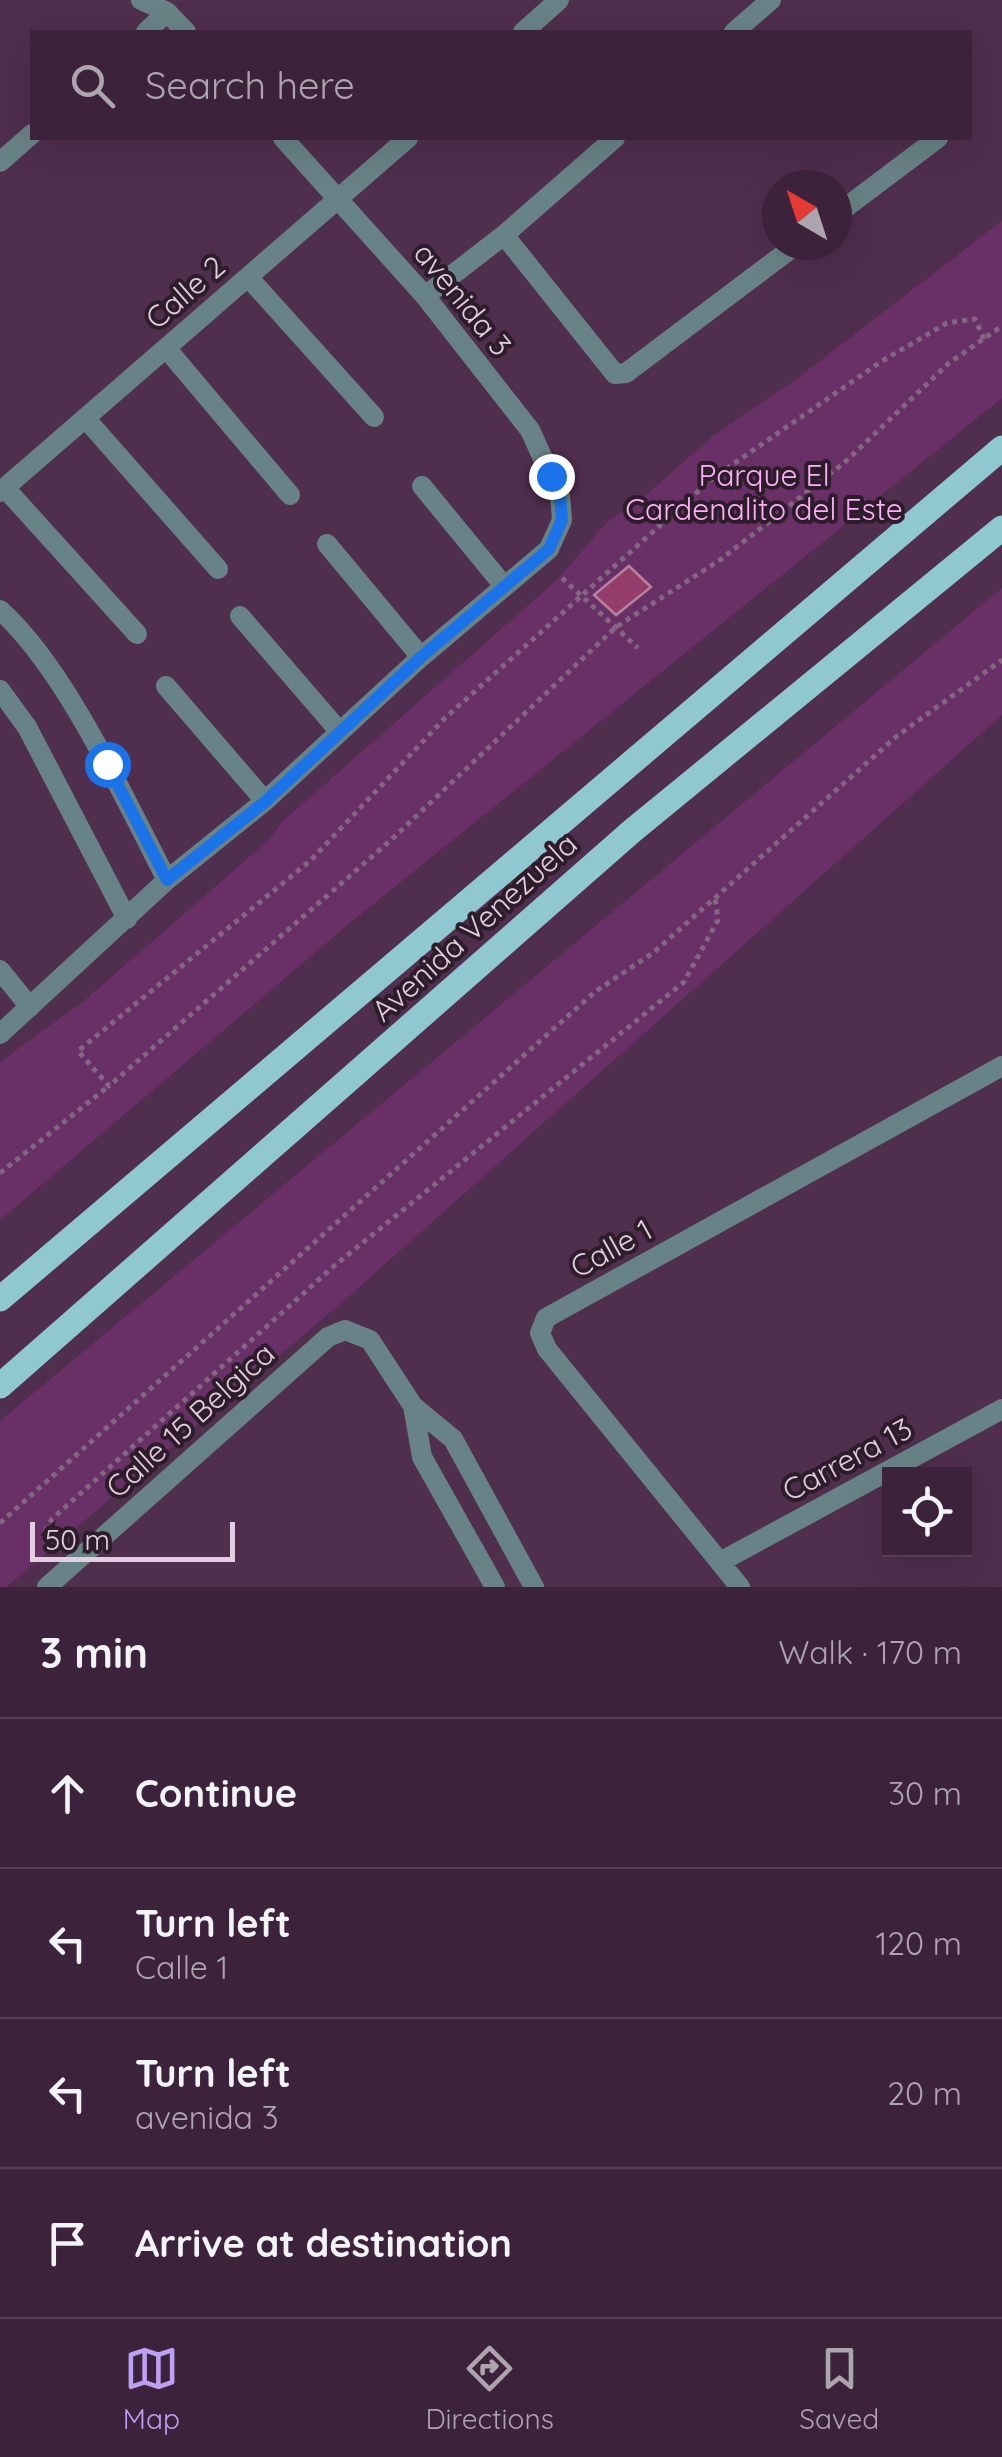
<!DOCTYPE html>
<meta charset="utf-8">
<style>
:root{--surface:#3c223a;--page:#432a42;--text:#f1f3f6;--muted:#aca4af;--line:#553f54;--accent:#bca0f2}
body{margin:0;font-family:Quicksand,sans-serif;background:var(--page);color:var(--text)}
.controls{position:absolute;right:30px;bottom:30px;display:grid;overflow:hidden;border-radius:0px;box-shadow:0 10px 40px #0002}
.controls button{width:90px;height:90px;display:grid;place-items:center;padding:0;border:0;border-bottom:2px solid var(--line);background:var(--surface);color:var(--text);font:50px sans-serif}
.compass{position:absolute;left:762px;top:170px;width:90px;height:90px;border-radius:50%;background:var(--surface);box-shadow:0 10px 40px #0002;rotate:321deg}
.scale{position:absolute;left:30px;bottom:25px;width:205px;box-sizing:border-box;padding-left:10px;border:5px solid #e3cee1;border-top:0;font-size:28px;line-height:35px;white-space:nowrap;color:#e3cee1;-webkit-text-stroke:8px #2d1d2b;paint-order:stroke}
.stop{position:absolute;width:30px;height:30px;margin:-22px;border:8px solid #1a73e8;border-radius:50%;background:#fff}
.stop.end{background:#1a73e8;border-color:#fff;box-shadow:0 2px 10px #0008}
.list{margin:0;padding:0;list-style:none}
h2{display:flex;justify-content:space-between;align-items:center;height:130px;margin:0;padding:0 40px;font-size:42px}
h2 small{font-size:32px;font-weight:400;color:var(--muted)}
.list li{display:grid;grid-template-columns:65px 1fr auto;gap:30px;align-items:center;box-sizing:border-box;height:150px;padding:0 40px;border-top:2px solid var(--line)}
.list b{display:block;font-size:38px;white-space:nowrap}
.list p{margin:0;font-size:32px;white-space:nowrap;color:var(--muted)}
.list em{font-size:32px;font-style:normal;color:var(--muted)}
.icon{flex:none;width:55px;height:55px;fill:none;stroke:currentColor;stroke-width:2;stroke-linecap:round;stroke-linejoin:round}
.map{position:relative;flex:none;width:1002px;height:1587px;overflow:hidden}
.search{position:absolute;background:var(--surface);box-shadow:0 10px 40px #0002;left:30px;right:30px;top:30px;height:110px;display:flex;align-items:center;gap:25px;box-sizing:border-box;padding:0 35px;border-radius:0px;color:var(--muted);font-size:38px}
.sheet{height:730px;background:var(--surface)}
nav{display:flex;justify-content:space-around;align-items:center;box-sizing:border-box;height:140px;border-top:2px solid var(--line);background:var(--surface);font-size:28px;color:var(--muted)}
nav a{display:grid;justify-items:center;gap:5px}
nav .on{color:var(--accent)}
.map>svg:first-child{display:block}
.green{fill:#693067}
.building{fill:#943c6c;stroke:#b5829a;stroke-width:2.5}
.lines{fill:none;stroke-linecap:round;stroke-linejoin:round}
.path{stroke:#836681;stroke-width:5;stroke-dasharray:5 5;stroke-linecap:butt}
.minor{stroke:#688387;stroke-width:20}
.primary{stroke:#90c8d2;stroke-width:25}
.route{stroke:#1a73e8;stroke-width:12}
.labels{text-anchor:middle;dominant-baseline:central;stroke-width:8;stroke-linejoin:round;paint-order:stroke}
.street-label{font-size:30px;fill:#e3cee1;stroke:#2d1d2b}
.park-label{font-size:30px;fill:#fdb0f8;stroke:#2d1d2b}
</style>
<div class="map">
<svg width="1002" height="1587" viewBox="0 0 1002 1587">
<rect width="100%" height="100%" fill="#502e4e"/>
<path class="green" d="M 1002,221 L 1002,398 L 351,922 L 0,1220 L 0,1062 L 85,1000 L 269,840 L 282,822 L 557,580 L 607,522 L 645,496 L 713,436 L 799,377 Z
M 1002,588 L 1002,715 L 339,1305 L 6,1587 L 0,1587 L 0,1421 Z"/>
<path class="building" d="M 629,566 L 651,587 L 616,615 L 594,595 Z"/>
<g class="lines">
<path class="path" d="M 984,339 L 975,319 L 947,323 L 882,361 L 713,478 L 445,718 L 310,861 L 78,1051 L 109,1086 L 391,840 L 616,627 L 720,560 L 844,463 L 949,363 L 1002,326
M 562,578 L 638,648
M 0,1173 L 109,1086
M 0,1523 L 596,991 L 653,953 L 897,736 L 1002,660
M 56,1549 L 46,1530 L 52,1519 L 334,1266 L 684,982 L 718,920 L 715,898"/>
<path class="minor" d="M 141,0 L 167,12 L 186,32
M 146,32 L 167,12
M 523,32 L 559,0
M 734,32 L 771,0
M 0,162 L 32,134
M 837,214 L 938,138
M 504,235 L 615,374 L 626,373 L 796,245
M 248,277 L 374,417
M 425,296 L 504,235 L 615,138
M 166,348 L 290,495
M 86,419 L 218,569
M 422,486 L 504,586
M 5,488 L 137,634
M 0,492 L 408,138
M 327,544 L 421,657
M 0,610 C 66,669 125,800 167,880
M 240,616 L 340,732
M 166,686 L 265,801
M 0,690 L 27,727 L 127,919
M 0,970 L 30,1007
M 0,1034 L 167,880 L 265,801 L 421,657 L 549,549 L 562,520 L 560,496 L 530,430 L 425,296 L 283,138
M 413,1406 L 422,1457 L 495,1587
M 720,1562 L 1002,1409
M 47,1587 L 328,1337 L 345,1330 L 370,1340 L 413,1406 L 453,1439 L 534,1587
M 740,1587 L 547,1349 L 540,1333 L 546,1318 L 1002,1066"/>
<path class="primary" d="M 0,1299 L 1002,448
M 0,1386 L 632,831 L 1002,528"/>
</g>
<g class="lines">
<path class="route" d="M 107,764 L 167,880 L 266,801 L 421,657 L 549,549 L 562,520 L 560,496 L 551,476"/>
</g>
<g class="labels">
<g class="street-label">
<text transform="translate(185 292) rotate(-41)">Calle 2</text>
<text transform="translate(463 299) rotate(51)">avenida 3</text>
<text transform="translate(474 927) rotate(-42)">Avenida Venezuela</text>
<text transform="translate(611 1248) rotate(-29)">Calle 1</text>
<text transform="translate(190 1420) rotate(-42)">Calle 15 Belgica</text>
<text transform="translate(847 1459) rotate(-28)">Carrera 13</text>
</g>
<g class="park-label">
<text x="764" y="475">Parque El<tspan x="764" dy="34">Cardenalito del Este</tspan></text>
</g>
</g>
</svg>
<div class="controls">
<button><svg class="icon" aria-label="locate" viewBox="0 0 24 24"><circle cx="12" cy="12" r="6"/><path d="M12 2v4M12 18v4M2 12h4M18 12h4"/></svg></button>
</div>
<svg class="compass" viewBox="-18 -18 36 36"><path d="M0-13l5 13h-10z" fill="#e53935"/><path d="M0 13l5-13h-10z" fill="#aca4af"/></svg>
<div class="scale">50 m</div>
<div class="stop" style="left:107px;top:764px"></div>
<div class="stop end" style="left:551px;top:476px"></div>
<div class="search"><svg class="icon" aria-label="search" viewBox="0 0 24 24"><circle cx="10" cy="10" r="6"/><path d="M15 15l6 6"/></svg>Search here</div>
</div>
<section class="sheet">
<h2>3 min<small>Walk · 170 m</small></h2>
<ul class="list">
<li><svg class="icon" aria-label="ahead" viewBox="0 0 24 24"><path d="M12 20V5M6 11l6-6 6 6"/></svg><div><b>Continue</b></div><em>30 m</em></li>
<li><svg class="icon" aria-label="left" viewBox="0 0 24 24"><path d="M17 20v-9H6M10 6l-5 5 5 5"/></svg><div><b>Turn left</b><p>Calle 1</p></div><em>120 m</em></li>
<li><svg class="icon" aria-label="left" viewBox="0 0 24 24"><path d="M17 20v-9H6M10 6l-5 5 5 5"/></svg><div><b>Turn left</b><p>avenida 3</p></div><em>20 m</em></li>
<li><svg class="icon" aria-label="arrive" viewBox="0 0 24 24"><path d="M6 21V4h12l-3 4 3 4H6"/></svg><div><b>Arrive at destination</b></div></li>
</ul>
</section>
<nav>
<a class="on"><svg class="icon" aria-label="map" viewBox="0 0 24 24"><path d="M3 6l6-2 6 2 6-2v14l-6 2-6-2-6 2zM9 4v14M15 6v14"/></svg>Map</a>
<a><svg class="icon" aria-label="directions" viewBox="0 0 24 24"><path d="M12 3l9 9-9 9-9-9zM9 14v-3h6M13 9l2 2-2 2"/></svg>Directions</a>
<a><svg class="icon" aria-label="saved" viewBox="0 0 24 24"><path d="M7 4h10v16l-5-4-5 4z"/></svg>Saved</a>
</nav>
